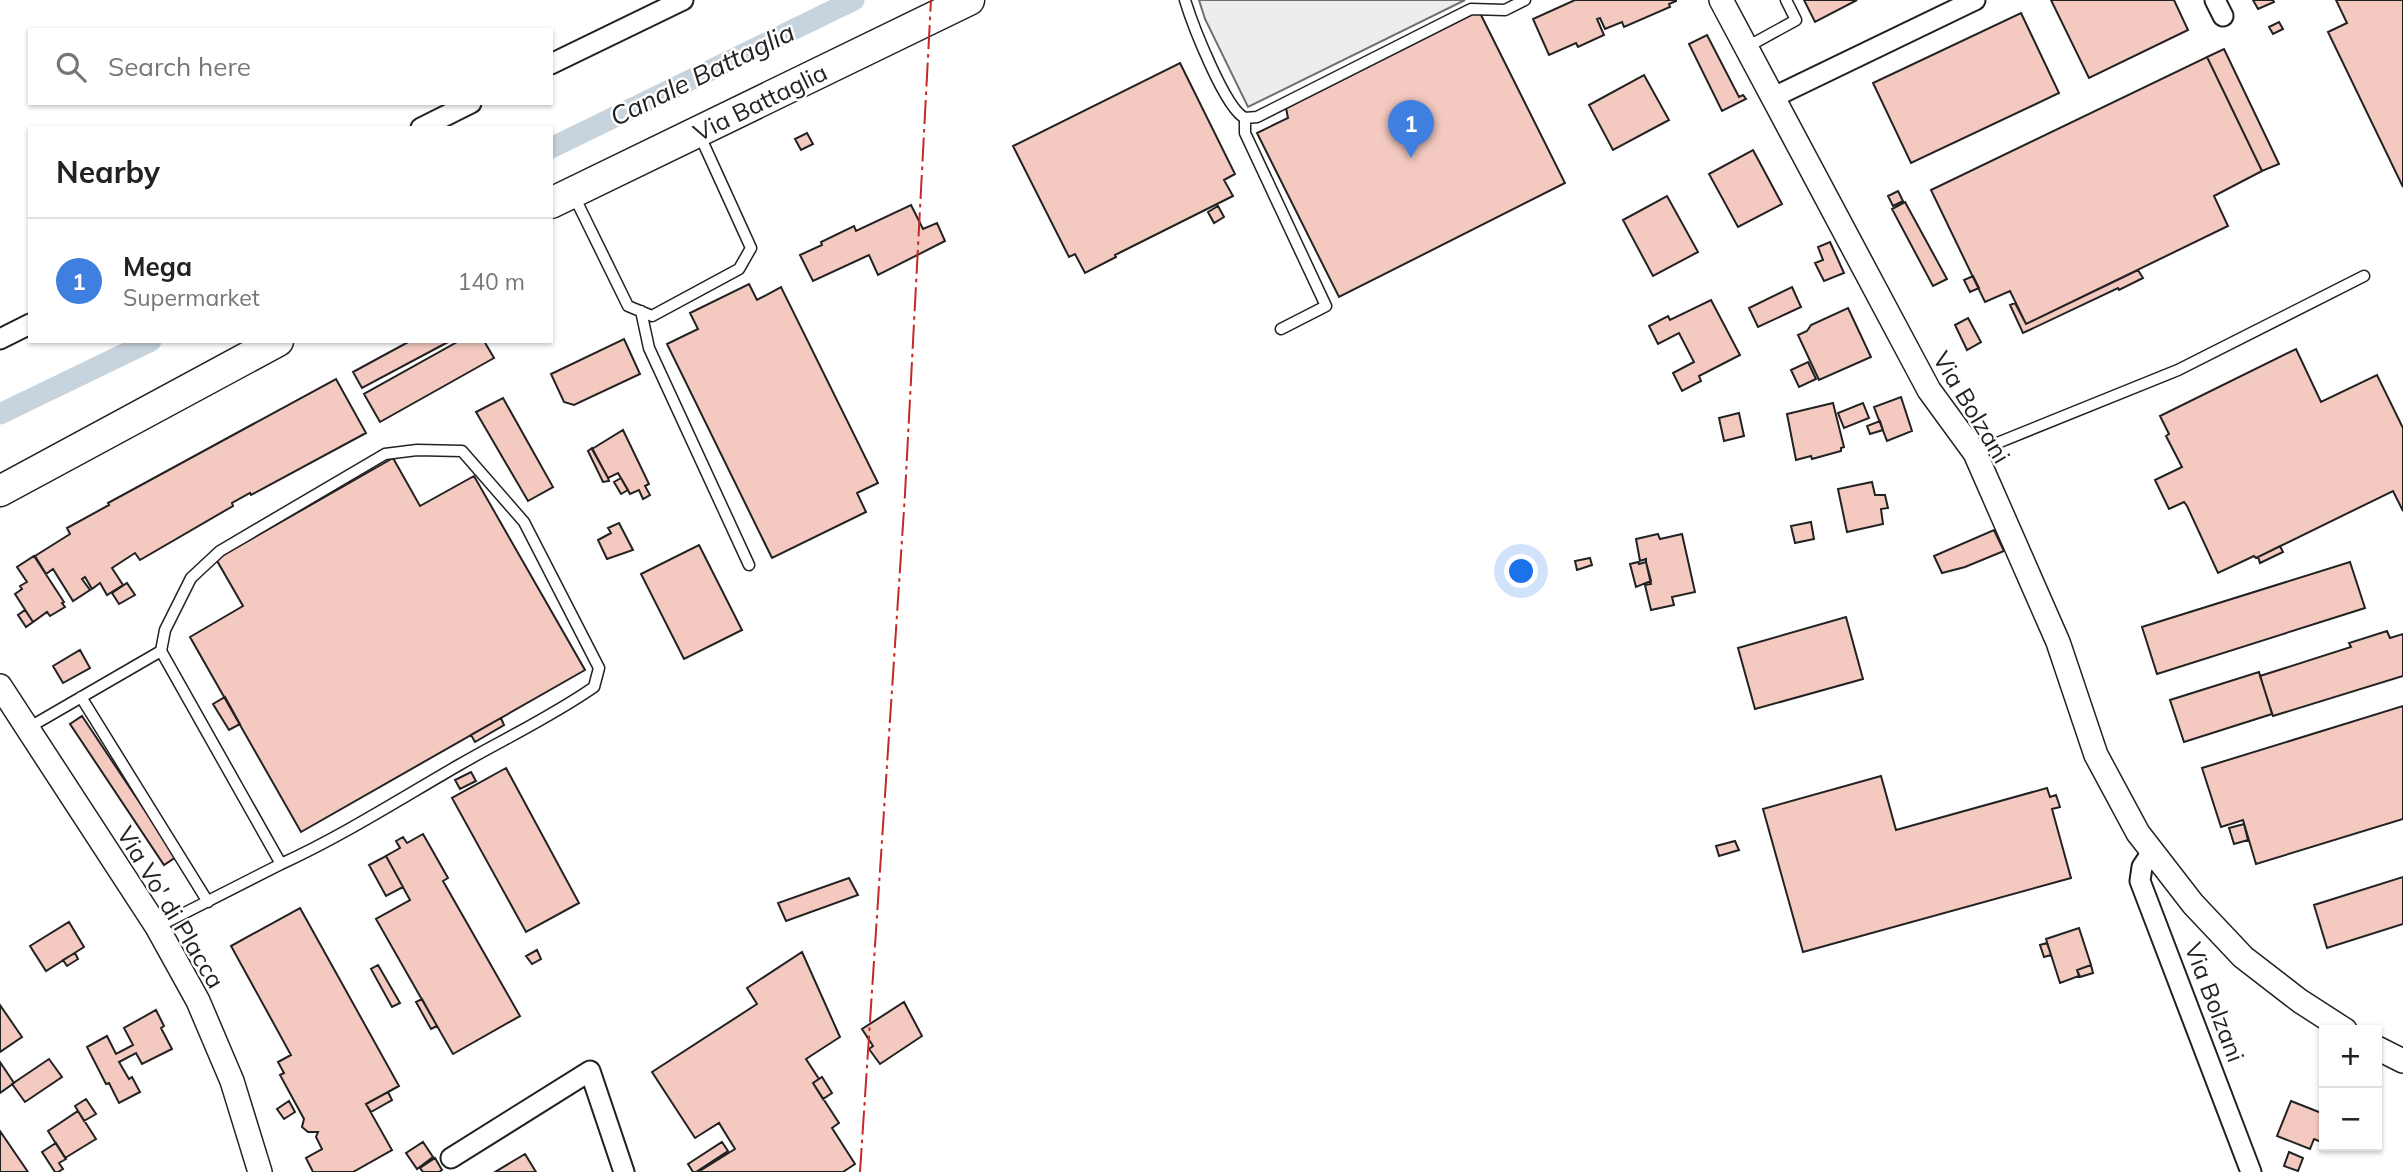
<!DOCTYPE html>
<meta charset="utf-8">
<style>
:root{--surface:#fff;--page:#f6f6f6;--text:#222;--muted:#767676;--line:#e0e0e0;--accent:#c62828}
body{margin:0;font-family:Mulish,sans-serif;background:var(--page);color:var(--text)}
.controls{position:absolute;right:21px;bottom:21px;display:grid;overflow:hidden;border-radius:0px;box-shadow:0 2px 5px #0004}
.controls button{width:63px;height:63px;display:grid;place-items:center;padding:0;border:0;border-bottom:2px solid var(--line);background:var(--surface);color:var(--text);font:35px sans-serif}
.you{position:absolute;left:1522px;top:572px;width:24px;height:24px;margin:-18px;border:5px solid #fff;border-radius:50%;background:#1a73e8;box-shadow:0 0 0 10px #1a73e833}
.badge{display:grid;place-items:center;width:46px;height:46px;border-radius:50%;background:var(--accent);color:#fff;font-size:23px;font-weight:700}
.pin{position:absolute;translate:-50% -58px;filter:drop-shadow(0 2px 4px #0008)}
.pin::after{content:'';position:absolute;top:37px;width:24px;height:21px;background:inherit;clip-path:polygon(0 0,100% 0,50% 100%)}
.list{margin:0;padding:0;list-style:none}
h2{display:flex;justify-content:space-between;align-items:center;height:91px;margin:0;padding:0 28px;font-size:30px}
h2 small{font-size:23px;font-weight:400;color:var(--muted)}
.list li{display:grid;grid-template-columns:46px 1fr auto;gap:21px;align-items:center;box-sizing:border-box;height:126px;padding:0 28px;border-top:2px solid var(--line)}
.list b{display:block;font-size:26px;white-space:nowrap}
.list p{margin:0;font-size:23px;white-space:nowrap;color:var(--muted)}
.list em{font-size:23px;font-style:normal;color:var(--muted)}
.icon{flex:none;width:38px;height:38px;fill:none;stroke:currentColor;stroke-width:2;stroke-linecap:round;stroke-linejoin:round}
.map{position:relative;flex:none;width:2403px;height:1172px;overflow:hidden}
.search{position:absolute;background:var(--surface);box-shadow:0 2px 5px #0004;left:28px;top:28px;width:525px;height:77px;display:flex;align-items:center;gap:18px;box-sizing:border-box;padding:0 24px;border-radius:0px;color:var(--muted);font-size:26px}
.panel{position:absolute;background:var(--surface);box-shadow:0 2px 5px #0004;left:28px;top:126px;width:525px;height:217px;border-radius:0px}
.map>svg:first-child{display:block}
.parking{fill:#ededed;stroke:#6f6f6f;stroke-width:2}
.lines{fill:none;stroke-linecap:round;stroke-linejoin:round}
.canal{stroke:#c7d3dd;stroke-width:21}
.building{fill:#f3c9c0;stroke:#222;stroke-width:2}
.service-casing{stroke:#222;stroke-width:13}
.minor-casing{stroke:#222;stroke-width:23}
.tertiary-casing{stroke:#222;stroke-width:26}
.primary-casing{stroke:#222;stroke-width:33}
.service{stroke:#fff;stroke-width:10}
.minor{stroke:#fff;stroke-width:19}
.tertiary{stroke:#fff;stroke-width:23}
.primary{stroke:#fff;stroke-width:30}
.power{stroke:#c62828;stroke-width:2;stroke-dasharray:24 5 3.5 5;stroke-linecap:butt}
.labels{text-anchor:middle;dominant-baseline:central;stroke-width:5;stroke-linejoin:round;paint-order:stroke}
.street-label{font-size:24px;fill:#222;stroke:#fff}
.water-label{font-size:26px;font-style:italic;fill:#222;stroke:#fff}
</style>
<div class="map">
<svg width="2403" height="1172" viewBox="0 0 2403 1172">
<rect width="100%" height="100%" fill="#fff"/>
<path class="parking" d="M 1199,0 L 1465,0 L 1248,107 L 1205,19 Z"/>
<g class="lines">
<path class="canal" d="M 551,148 L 854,0
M 0,414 L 151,341"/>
</g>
<path class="building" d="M 1575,0 L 1676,0 L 1676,1 L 1669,4 L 1670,7 L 1624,27 L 1622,22 L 1605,29 L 1600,18 L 1597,19 L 1604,35 L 1578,47 L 1576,43 L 1549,55 L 1533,19 Z
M 1804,0 L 1857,0 L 1815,22 Z
M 2051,0 L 2174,0 L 2188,30 L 2089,78 Z
M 2253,0 L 2273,0 L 2274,2 L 2258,9 Z
M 2336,0 L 2403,0 L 2403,187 L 2328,32 L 2347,23 Z
M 1479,11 L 1565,183 L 1339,297 L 1257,133 L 1288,118 L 1286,108 Z
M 2021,13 L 2059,93 L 1911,163 L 1873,83 Z
M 2279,22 L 2283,29 L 2273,34 L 2269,27 Z
M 1707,35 L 1739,97 L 1743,95 L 1746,99 L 1722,111 L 1689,44 Z
M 2224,49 L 2279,164 L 2262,171 L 2207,57 Z
M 2207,57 L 2262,171 L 2214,196 L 2228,226 L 2026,324 L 2010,291 L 1985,302 L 1931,190 Z
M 1180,63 L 1235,174 L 1224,180 L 1233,196 L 1115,255 L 1116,257 L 1085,273 L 1075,254 L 1069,257 L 1013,146 Z
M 1644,75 L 1669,120 L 1613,150 L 1589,105 Z
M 807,133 L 813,144 L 801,150 L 795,139 Z
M 1753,150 L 1782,204 L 1738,227 L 1709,174 Z
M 1898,191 L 1903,201 L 1893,206 L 1888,196 Z
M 1667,196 L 1698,252 L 1653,276 L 1623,220 Z
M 1905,202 L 1947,279 L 1933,286 L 1892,209 Z
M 911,205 L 923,229 L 937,223 L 945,241 L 878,275 L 869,255 L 813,281 L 800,255 L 822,245 L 821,242 L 854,226 L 856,231 Z
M 1218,206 L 1224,217 L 1214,223 L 1208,212 Z
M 1830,242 L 1844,273 L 1824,281 L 1815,263 L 1823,260 L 1818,247 Z
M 2138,270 L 2143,278 L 2119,290 L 2118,288 L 2023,333 L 2010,305 L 2015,303 L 2026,324 Z
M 1973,276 L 1979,288 L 1970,292 L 1964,280 Z
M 749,284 L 757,300 L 781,287 L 878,483 L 857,493 L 866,512 L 772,558 L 667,344 L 698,329 L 690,313 Z
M 1792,287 L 1801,307 L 1758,327 L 1749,308 Z
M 1711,300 L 1740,355 L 1699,376 L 1701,381 L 1682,391 L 1673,373 L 1694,362 L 1679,333 L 1658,344 L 1649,326 L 1668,316 L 1670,320 Z
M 1848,308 L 1871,357 L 1819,380 L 1798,335 L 1807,331 L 1811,325 Z
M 1968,318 L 1981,342 L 1967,350 L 1955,325 Z
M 624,339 L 640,374 L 574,405 L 564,402 L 551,374 Z
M 410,341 L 450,341 L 362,388 L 353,372 Z
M 459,341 L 484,341 L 494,358 L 380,422 L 364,394 Z
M 2296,349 L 2321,402 L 2377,375 L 2403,428 L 2403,511 L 2393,491 L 2256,558 L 2254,556 L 2218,573 L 2187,506 L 2184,502 L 2169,509 L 2155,480 L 2182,467 L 2166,436 L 2169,434 L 2160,416 Z
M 1808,362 L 1816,379 L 1799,387 L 1791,370 Z
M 336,379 L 366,433 L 251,495 L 250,493 L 232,503 L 233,506 L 140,560 L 135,553 L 112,568 L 123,585 L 107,595 L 100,583 L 92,589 L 85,577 L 82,579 L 90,590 L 73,601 L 53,569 L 46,574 L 35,556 L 70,534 L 67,528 L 109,505 L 108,503 Z
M 1901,397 L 1912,431 L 1887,441 L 1874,407 Z
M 503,398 L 553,487 L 528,501 L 476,412 Z
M 1833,403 L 1844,447 L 1841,448 L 1841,451 L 1812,459 L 1811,456 L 1796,460 L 1787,414 Z
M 1863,403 L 1869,418 L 1844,428 L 1838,413 Z
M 1739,413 L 1744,436 L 1724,441 L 1719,418 Z
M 1880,421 L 1883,430 L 1870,434 L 1867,426 Z
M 623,430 L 649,484 L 645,486 L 650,495 L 643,499 L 639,490 L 630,494 L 618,473 L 608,478 L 592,449 Z
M 592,448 L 608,478 L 609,481 L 603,482 L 588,451 Z
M 393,458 L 420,506 L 474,476 L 585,670 L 301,832 L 190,637 L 243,606 L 216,559 Z
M 621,478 L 628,490 L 621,494 L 614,482 Z
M 1872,482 L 1875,495 L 1885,495 L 1888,508 L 1881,509 L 1883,524 L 1847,532 L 1838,489 Z
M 1811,522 L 1814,539 L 1795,543 L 1791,526 Z
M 619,523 L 633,550 L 607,559 L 598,540 L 611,533 L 608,528 Z
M 1994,530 L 2004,551 L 1965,567 L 1942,573 L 1934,556 Z
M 1658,534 L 1660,539 L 1682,534 L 1695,592 L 1672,597 L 1674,605 L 1651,610 L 1645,585 L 1651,584 L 1646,562 L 1646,559 L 1640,561 L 1636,539 Z
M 699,545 L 742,630 L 684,659 L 641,574 Z
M 2280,546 L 2283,552 L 2260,563 L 2258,557 Z
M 34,556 L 64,602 L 62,603 L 65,607 L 50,616 L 47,612 L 33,622 L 15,594 L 22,589 L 20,586 L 27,582 L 17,567 Z
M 1590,558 L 1592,565 L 1577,570 L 1575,561 Z
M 1638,562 L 1639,564 L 1646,562 L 1651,581 L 1636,587 L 1630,564 Z
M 2350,562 L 2365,608 L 2157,674 L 2142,627 Z
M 127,583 L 135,595 L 119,604 L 112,593 Z
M 25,610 L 33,622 L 26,627 L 18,615 Z
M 1846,617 L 1863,679 L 1755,709 L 1738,648 Z
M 2387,631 L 2390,638 L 2403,634 L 2403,676 L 2273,716 L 2260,676 L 2351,647 L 2349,643 Z
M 80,650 L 90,668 L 63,683 L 53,666 Z
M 2259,672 L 2272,714 L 2184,742 L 2170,700 Z
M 225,697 L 240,724 L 229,730 L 213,704 Z
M 2403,706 L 2403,819 L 2256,864 L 2243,820 L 2221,827 L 2202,768 Z
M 82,716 L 176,857 L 164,865 L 70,724 Z
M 501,718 L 504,725 L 475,742 L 471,735 Z
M 506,768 L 579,903 L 526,932 L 452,798 Z
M 471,772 L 476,781 L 460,789 L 455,780 Z
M 1881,776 L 1896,830 L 2047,788 L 2050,797 L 2056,795 L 2060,807 L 2052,809 L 2071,878 L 1803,952 L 1763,809 Z
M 2244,824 L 2248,840 L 2234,844 L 2229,828 Z
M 423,834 L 448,878 L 443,881 L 520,1016 L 453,1054 L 376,919 L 410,900 L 386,856 L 400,848 L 396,841 L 403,837 L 407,843 Z
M 1735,841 L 1739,850 L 1719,856 L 1716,846 Z
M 386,856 L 403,887 L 386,896 L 369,865 Z
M 2403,877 L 2403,924 L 2327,948 L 2314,905 Z
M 849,878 L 858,895 L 786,921 L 778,903 Z
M 300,908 L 399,1086 L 366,1104 L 392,1150 L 353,1172 L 313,1172 L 306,1158 L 322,1149 L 316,1137 L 318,1132 L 308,1132 L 302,1127 L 304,1119 L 280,1075 L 284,1073 L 278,1062 L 291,1055 L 231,946 Z
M 69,922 L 84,947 L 46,971 L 30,946 Z
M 2079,928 L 2091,965 L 2077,970 L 2079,976 L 2060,983 L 2046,939 Z
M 2047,943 L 2051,955 L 2044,957 L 2040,945 Z
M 537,950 L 541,959 L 532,964 L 526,956 Z
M 802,952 L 840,1037 L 806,1059 L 819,1079 L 813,1083 L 839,1123 L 832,1128 L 855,1164 L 843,1172 L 698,1172 L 735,1149 L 719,1123 L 695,1138 L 652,1072 L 757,1004 L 747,988 Z
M 75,953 L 78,959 L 67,966 L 63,960 Z
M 378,965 L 400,1003 L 392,1007 L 371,969 Z
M 2091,965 L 2093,973 L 2080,977 L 2077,970 Z
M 422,999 L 437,1026 L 431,1029 L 416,1002 Z
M 904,1002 L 922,1036 L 880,1064 L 869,1049 L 873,1046 L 862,1029 Z
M 0,1005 L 22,1037 L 0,1052 Z
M 156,1010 L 164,1026 L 161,1028 L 172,1049 L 142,1064 L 136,1053 L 119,1062 L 129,1079 L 132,1077 L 140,1092 L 119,1103 L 109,1083 L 106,1084 L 87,1047 L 107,1036 L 116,1054 L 133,1045 L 124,1028 Z
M 49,1059 L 62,1077 L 25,1102 L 12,1084 Z
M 0,1062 L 14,1083 L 0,1093 Z
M 822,1077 L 832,1093 L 823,1099 L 813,1083 Z
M 388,1092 L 392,1100 L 371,1112 L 366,1104 Z
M 86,1099 L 96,1114 L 84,1121 L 75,1106 Z
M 289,1101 L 295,1112 L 284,1119 L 277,1109 Z
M 2291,1101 L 2324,1114 L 2324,1143 L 2314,1139 L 2310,1149 L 2277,1136 Z
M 78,1111 L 96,1139 L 65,1158 L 48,1131 Z
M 0,1131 L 28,1172 L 0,1172 Z
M 423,1142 L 433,1157 L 417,1169 L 406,1153 Z
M 722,1142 L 728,1151 L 696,1172 L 693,1172 L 688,1164 Z
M 56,1143 L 66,1159 L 59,1163 L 63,1169 L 58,1172 L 55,1172 L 42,1152 Z
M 2289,1152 L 2303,1158 L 2298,1171 L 2284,1166 Z
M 525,1154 L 536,1172 L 495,1172 Z
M 435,1158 L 442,1170 L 439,1172 L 423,1172 L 420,1168 Z"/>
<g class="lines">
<g class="service-casing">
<path id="service" d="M 1185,0 C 1192,23 1225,109 1245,118 L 1245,133 L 1326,306 L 1281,329
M 1747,47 L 1796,20 L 1786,0
M 1245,118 L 1257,117 L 1471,9 L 1505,10 L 1525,0
M 574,196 L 628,306 L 652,316 L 739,269 L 751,248 L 700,136
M 641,311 L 649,348 L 749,565
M 1975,452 L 2178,370 L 2364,276
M 161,651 L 165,630 L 191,578 L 220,551 L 385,454 L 417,450 L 462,451 L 524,522 L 599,668 L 594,687 C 551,717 504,739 459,765 C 400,799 342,836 281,864
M 81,697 L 208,902
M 28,728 L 161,651 L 281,864 L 157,927"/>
</g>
<g class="minor-casing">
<path id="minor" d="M 2215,0 L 2223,16
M 551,64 L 683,0
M 1774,97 L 1975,0
M 421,128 L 471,103
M 0,339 L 30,324
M 2152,852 L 2142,867 L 2140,881 L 2251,1172
M 451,1158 L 590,1071 L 624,1172"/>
</g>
<g class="tertiary-casing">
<path id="tertiary" d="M 1721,0 L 1929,390 L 1975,453 L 2058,642 L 2096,755 L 2138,833 L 2193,904 L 2243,957 L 2300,1001 L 2345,1030
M 0,686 L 157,927 L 198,1001 L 232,1081 L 260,1172
M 2377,1048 L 2403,1061"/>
</g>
<g class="primary-casing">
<path id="primary" d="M 551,203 L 969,0
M 0,491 L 278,341"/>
</g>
<use href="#service" class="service"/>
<use href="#minor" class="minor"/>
<use href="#tertiary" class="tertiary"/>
<use href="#primary" class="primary"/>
<path class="power" d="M 860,1172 L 905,494 L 931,0"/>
</g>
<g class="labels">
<g class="street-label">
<text transform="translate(760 102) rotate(-26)">Via Battaglia</text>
<text transform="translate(1972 407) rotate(59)">Via Bolzani</text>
<text transform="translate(171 907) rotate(59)">Via Vo' di Placca</text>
<text transform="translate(2215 1002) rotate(69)">Via Bolzani</text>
</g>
<g class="water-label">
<text transform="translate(702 74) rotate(-26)">Canale Battaglia</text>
</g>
</g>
</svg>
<div class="controls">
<button>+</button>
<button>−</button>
</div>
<div class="you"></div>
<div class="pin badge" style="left:1411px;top:158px;background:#3f7fe0">1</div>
<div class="search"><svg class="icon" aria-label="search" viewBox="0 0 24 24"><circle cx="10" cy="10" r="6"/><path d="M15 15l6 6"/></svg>Search here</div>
<section class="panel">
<h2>Nearby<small></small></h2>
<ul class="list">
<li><span class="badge" style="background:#3f7fe0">1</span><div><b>Mega</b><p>Supermarket</p></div><em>140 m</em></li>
</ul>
</section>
</div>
